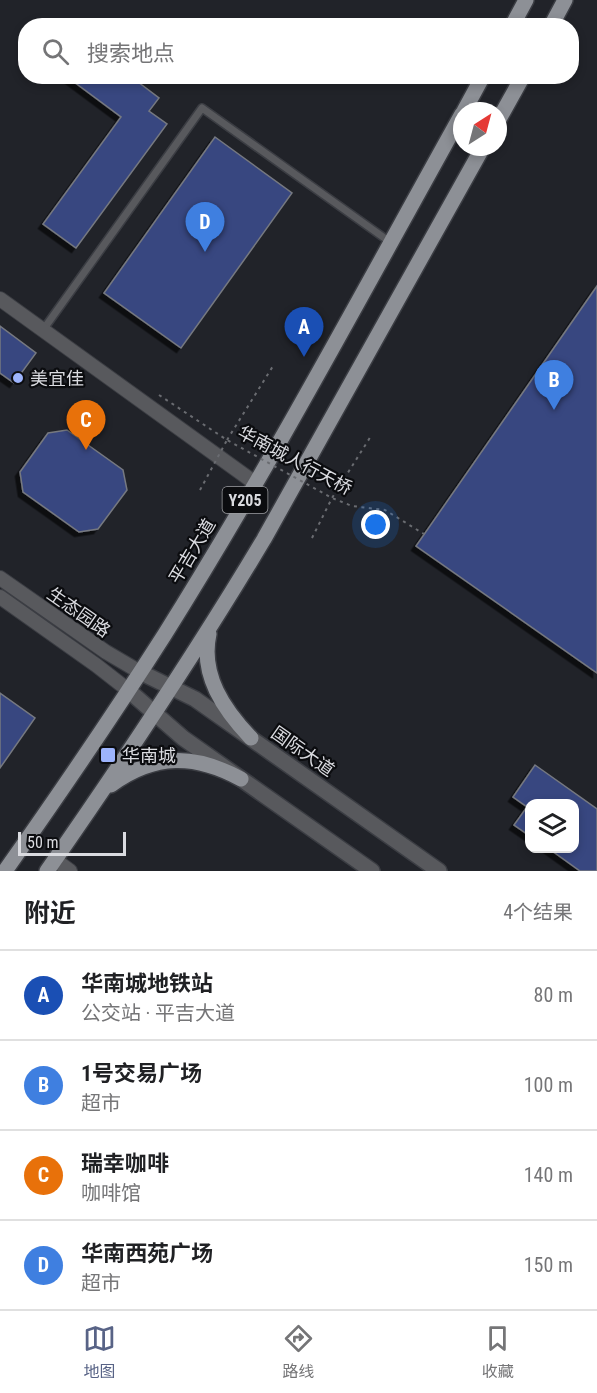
<!DOCTYPE html>
<html lang="zh">
<meta charset="utf-8">
<style>
:root{--surface:#fff;--page:#f6f6f6;--text:#202124;--muted:#757577;--line:#e0e0e0;--accent:#586386}
body{margin:0;font-family:"Roboto Condensed","Noto Sans SC",sans-serif;background:var(--page);color:var(--text)}
.controls{position:absolute;right:18px;bottom:18px;display:grid;overflow:hidden;border-radius:12px;box-shadow:0 3px 9px #0003}
.controls button{width:54px;height:54px;display:grid;place-items:center;padding:0;border:0;border-bottom:2px solid var(--line);background:var(--surface);color:var(--text);font:30px sans-serif}
.compass{position:absolute;left:453px;top:102px;width:54px;height:54px;border-radius:50%;background:var(--surface);box-shadow:0 3px 9px #0003;rotate:36deg}
.scale{position:absolute;left:18px;bottom:15px;width:108px;box-sizing:border-box;padding-left:6px;border:3px solid #dadbe0;border-top:0;font-size:16px;line-height:21px;white-space:nowrap;color:#dadbe0;-webkit-text-stroke:4px #0b0c0f;paint-order:stroke}
.you{position:absolute;left:376px;top:525px;width:21px;height:21px;margin:-15px;border:4px solid #fff;border-radius:50%;background:#1a73e8;box-shadow:0 0 0 9px #1a73e833}
.badge{display:grid;place-items:center;width:39px;height:39px;border-radius:50%;background:var(--accent);color:#fff;font-size:20px;font-weight:700}
.pin{position:absolute;translate:-50% -50px;filter:drop-shadow(0 2px 3px #0008)}
.pin::after{content:'';position:absolute;top:32px;width:21px;height:18px;background:inherit;clip-path:polygon(0 0,100% 0,50% 100%)}
.list{margin:0;padding:0;list-style:none}
h2{display:flex;justify-content:space-between;align-items:center;height:78px;margin:0;padding:0 24px;font-size:26px}
h2 small{font-size:20px;font-weight:400;color:var(--muted)}
.list li{display:grid;grid-template-columns:39px 1fr auto;gap:18px;align-items:center;box-sizing:border-box;height:90px;padding:0 24px;border-top:2px solid var(--line)}
.list b{display:block;font-size:22px;white-space:nowrap}
.list p{margin:0;font-size:20px;white-space:nowrap;color:var(--muted)}
.list em{font-size:20px;font-style:normal;color:var(--muted)}
.icon{flex:none;width:33px;height:33px;fill:none;stroke:currentColor;stroke-width:2;stroke-linecap:round;stroke-linejoin:round}
.map{position:relative;flex:none;width:597px;height:871px;overflow:hidden}
.search{position:absolute;background:var(--surface);box-shadow:0 3px 9px #0003;left:18px;right:18px;top:18px;height:66px;display:flex;align-items:center;gap:15px;box-sizing:border-box;padding:0 21px;border-radius:24px;color:var(--muted);font-size:22px}
.sheet{height:438px;background:var(--surface)}
nav{display:flex;justify-content:space-around;align-items:center;box-sizing:border-box;height:84px;border-top:2px solid var(--line);background:var(--surface);font-size:16px;color:var(--muted)}
nav a{display:grid;justify-items:center;gap:3px}
nav .on{color:var(--accent)}
.map>svg:first-child{display:block}
.building{fill:#384780;stroke:#767980;stroke-width:1.5;filter:url(#shadow)}
.lines{fill:none;stroke-linecap:round;stroke-linejoin:round}
.service-casing{stroke:#3b3d43;stroke-width:10}
.minor-casing{stroke:#3b3d43;stroke-width:16}
.tertiary-casing{stroke:#3b3d43;stroke-width:18}
.primary-casing{stroke:#3b3d43;stroke-width:18}
.path{stroke:#6a6c71;stroke-width:2;stroke-dasharray:3 4.5;stroke-linecap:butt}
.service{stroke:#58595d;stroke-width:7}
.minor{stroke:#58595d;stroke-width:14}
.tertiary{stroke:#58595d;stroke-width:15}
.primary{stroke:#8d9096;stroke-width:15}
.path-bridge{stroke:#6a6c71;stroke-width:2;stroke-dasharray:3 4.5;stroke-linecap:butt}
.poi-dot{fill:#9db4fd;stroke:#0b0c0f;stroke-width:2}
.labels{text-anchor:middle;dominant-baseline:central;stroke-width:4.5;stroke-linejoin:round;paint-order:stroke}
.shield{fill:#0b0c0f;stroke:#9c9da1;stroke-width:1.5}
.shield-label{font-size:16px;font-weight:bold;fill:#dadbe0}
.poi-label{font-size:18px;fill:#dadbe0;stroke:#0b0c0f;text-anchor:start}
.street-label{font-size:18px;fill:#dadbe0;stroke:#0b0c0f}
</style>
<div class="map">
<svg width="597" height="871" viewBox="0 0 597 871">
<defs>
<filter id="shadow"><feDropShadow dx="-4.5" dy="4.5" stdDeviation="0" flood-color="#0009"/></filter>
</defs>
<rect width="100%" height="100%" fill="#212329"/>
<path class="building" d="M 66,76 L 130,76 L 159,98 L 149,111 L 167,124 L 76,248 L 43,224 L 121,117 Z
M 215,137 L 292,193 L 181,348 L 104,293 Z
M 597,286 L 597,673 L 416,546 Z
M 0,326 L 36,353 L 14,383 L 0,373 Z
M 67,430 L 123,470 L 127,490 L 98,529 L 79,532 L 23,492 L 20,472 L 48,433 Z
M 0,693 L 35,718 L 0,768 Z
M 535,765 L 597,809 L 597,871 L 580,871 L 548,848 L 574,848 L 574,804 L 530,804 L 530,836 L 514,825 L 527,807 L 513,797 Z"/>
<g class="lines">
<g class="service-casing">
<path id="service" d="M 43,330 L 202,108 L 390,242"/>
</g>
<g class="minor-casing">
<path id="minor" d="M 0,299 L 255,483
M 0,578 L 106,652 L 140,672
M 0,597 L 96,665 L 128,690
M 55,860 L 70,871"/>
</g>
<g class="tertiary-casing">
<path id="tertiary" d="M 140,672 L 195,699 L 439,871
M 128,690 L 183,738 L 372,871"/>
</g>
<g class="primary-casing">
<path id="primary" d="M 512,26 L 526,0
M 551,26 L 565,0
M 464,111 L 483,76
M 498,121 L 523,76
M 209,634 C 200,675 224,710 251,738
M 111,785 C 155,753 195,754 241,779
M 5,871 C 60,793 114,714 165,634 C 271,465 365,288 462,114
M 47,871 C 123,762 196,653 264,539 L 483,147"/>
</g>
<path class="path" d="M 227,440 L 273,366
M 312,538 L 332,498 L 371,436"/>
<use href="#service" class="service"/>
<use href="#minor" class="minor"/>
<use href="#tertiary" class="tertiary"/>
<use href="#primary" class="primary"/>
<path class="path-bridge" d="M 159,395 L 227,440 L 332,498 L 352,506 L 385,510 L 424,534
M 200,490 L 227,440"/>
</g>
<g class="poi-dot">
<circle cx="18" cy="378" r="6"/>
<rect x="100" y="747" width="16" height="16" rx="3"/>
</g>
<g class="labels">
<rect class="shield" x="222.5" y="487" width="45" height="26" rx="4.5"/>
<g class="shield-label">
<text x="245" y="500">Y205</text>
</g>
<g class="poi-label">
<text x="30" y="378">美宜佳</text>
<text x="122" y="755">华南城</text>
</g>
<g class="street-label">
<text transform="translate(295 460) rotate(28)">华南城人行天桥</text>
<text transform="translate(192 551) rotate(-59)">平吉大道</text>
<text transform="translate(79 612) rotate(35)">生态园路</text>
<text transform="translate(303 751) rotate(35)">国际大道</text>
</g>
</g>
</svg>
<div class="controls">
<button><svg class="icon" aria-label="layers" viewBox="0 0 24 24"><path d="M12 4l9 5-9 5-9-5zM3 14l9 5 9-5"/></svg></button>
</div>
<svg class="compass" viewBox="-18 -18 36 36"><path d="M0-13l5 13h-10z" fill="#e53935"/><path d="M0 13l5-13h-10z" fill="#757577"/></svg>
<div class="scale">50 m</div>
<div class="you"></div>
<div class="pin badge" style="left:304px;top:357px;background:#1a4fb4">A</div>
<div class="pin badge" style="left:554px;top:410px;background:#3f7fe0">B</div>
<div class="pin badge" style="left:86px;top:450px;background:#e8710a">C</div>
<div class="pin badge" style="left:205px;top:252px;background:#3f7fe0">D</div>
<div class="search"><svg class="icon" aria-label="search" viewBox="0 0 24 24"><circle cx="10" cy="10" r="6"/><path d="M15 15l6 6"/></svg>搜索地点</div>
</div>
<section class="sheet">
<h2>附近<small>4个结果</small></h2>
<ul class="list">
<li><span class="badge" style="background:#1a4fb4">A</span><div><b>华南城地铁站</b><p>公交站 · 平吉大道</p></div><em>80 m</em></li>
<li><span class="badge" style="background:#3f7fe0">B</span><div><b>1号交易广场</b><p>超市</p></div><em>100 m</em></li>
<li><span class="badge" style="background:#e8710a">C</span><div><b>瑞幸咖啡</b><p>咖啡馆</p></div><em>140 m</em></li>
<li><span class="badge" style="background:#3f7fe0">D</span><div><b>华南西苑广场</b><p>超市</p></div><em>150 m</em></li>
</ul>
</section>
<nav>
<a class="on"><svg class="icon" aria-label="map" viewBox="0 0 24 24"><path d="M3 6l6-2 6 2 6-2v14l-6 2-6-2-6 2zM9 4v14M15 6v14"/></svg>地图</a>
<a><svg class="icon" aria-label="directions" viewBox="0 0 24 24"><path d="M12 3l9 9-9 9-9-9zM9 14v-3h6M13 9l2 2-2 2"/></svg>路线</a>
<a><svg class="icon" aria-label="saved" viewBox="0 0 24 24"><path d="M7 4h10v16l-5-4-5 4z"/></svg>收藏</a>
</nav>
